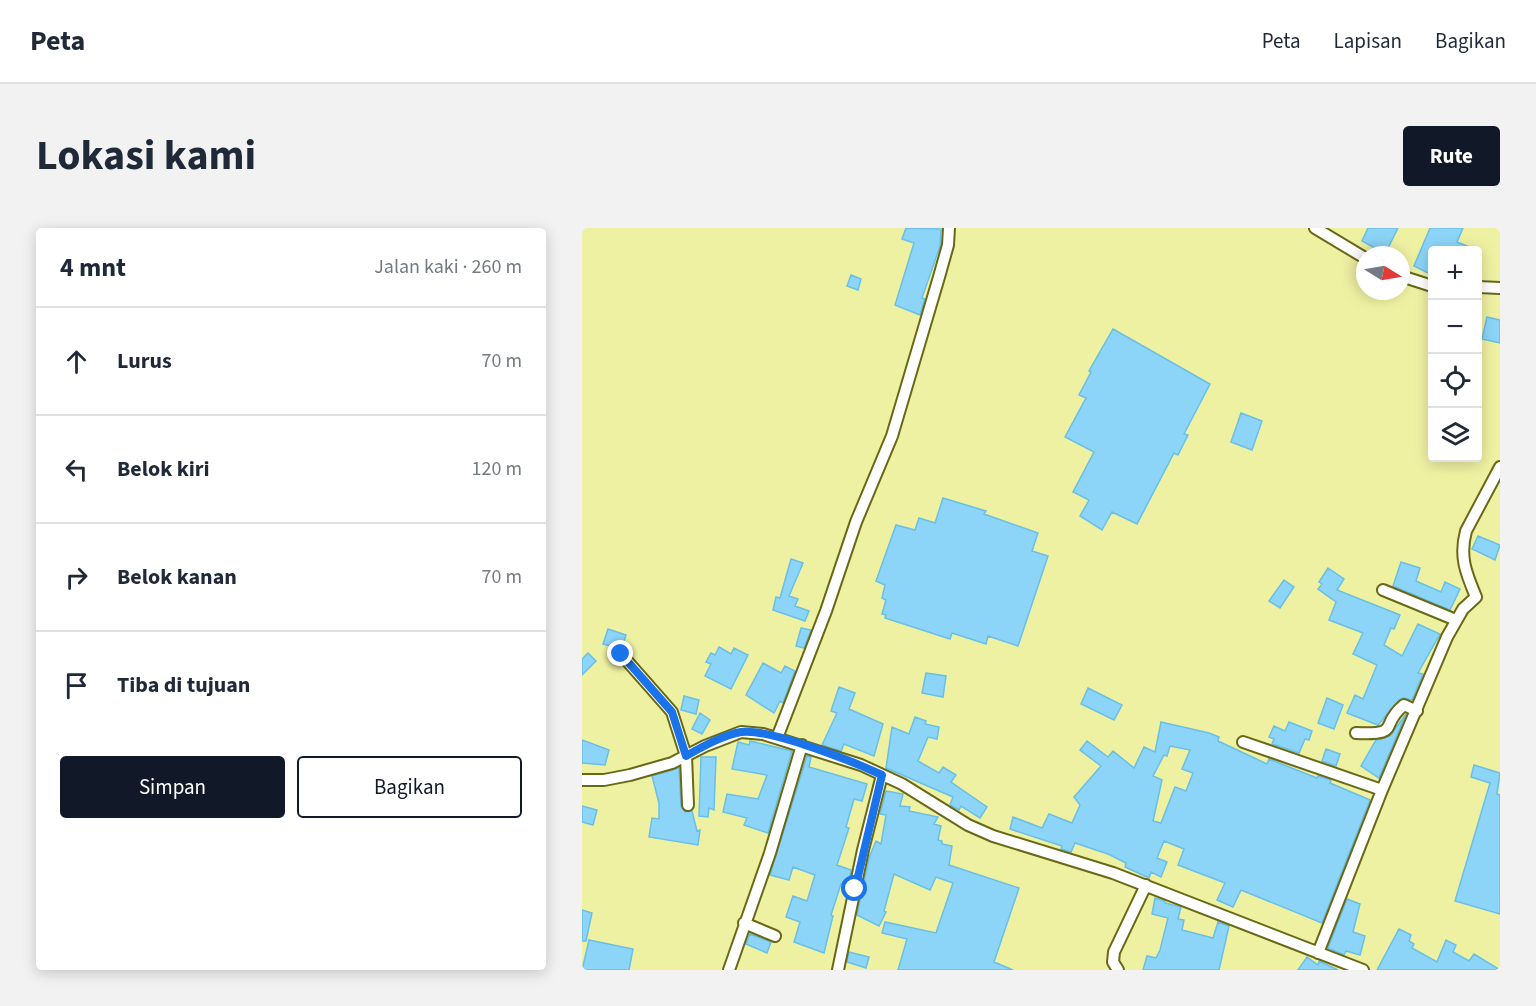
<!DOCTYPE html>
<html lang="id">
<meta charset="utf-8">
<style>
:root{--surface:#fff;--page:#f2f2f3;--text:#1f2937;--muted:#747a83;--line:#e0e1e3;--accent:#111827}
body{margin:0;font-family:"Source Sans 3",sans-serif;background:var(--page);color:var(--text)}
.controls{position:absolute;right:18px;top:18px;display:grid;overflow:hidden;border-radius:6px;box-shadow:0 3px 15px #0003}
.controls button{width:54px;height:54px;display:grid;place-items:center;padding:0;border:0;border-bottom:2px solid var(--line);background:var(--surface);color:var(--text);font:30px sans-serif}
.compass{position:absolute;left:774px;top:18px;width:54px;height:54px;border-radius:50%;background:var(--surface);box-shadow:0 3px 15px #0003;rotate:101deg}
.stop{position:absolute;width:18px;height:18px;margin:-14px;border:4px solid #1a73e8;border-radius:50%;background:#fff}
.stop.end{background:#1a73e8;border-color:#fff;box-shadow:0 2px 6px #0008}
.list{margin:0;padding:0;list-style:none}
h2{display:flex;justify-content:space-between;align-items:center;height:78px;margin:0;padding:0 24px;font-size:26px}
h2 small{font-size:20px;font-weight:400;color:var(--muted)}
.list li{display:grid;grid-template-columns:39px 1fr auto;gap:18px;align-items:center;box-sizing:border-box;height:108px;padding:0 24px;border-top:2px solid var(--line)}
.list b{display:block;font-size:22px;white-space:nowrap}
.list em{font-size:20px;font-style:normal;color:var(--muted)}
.actions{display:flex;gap:12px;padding:18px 24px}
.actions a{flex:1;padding:14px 0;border:2px solid var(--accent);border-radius:6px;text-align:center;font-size:21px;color:var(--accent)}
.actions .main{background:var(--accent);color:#fff}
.icon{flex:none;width:33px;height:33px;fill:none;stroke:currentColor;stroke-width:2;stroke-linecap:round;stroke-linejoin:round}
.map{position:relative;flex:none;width:918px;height:742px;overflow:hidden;border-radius:6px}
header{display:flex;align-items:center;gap:36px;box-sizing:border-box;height:84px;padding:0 30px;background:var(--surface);border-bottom:2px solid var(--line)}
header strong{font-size:28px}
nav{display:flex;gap:33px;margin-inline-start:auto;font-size:21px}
.intro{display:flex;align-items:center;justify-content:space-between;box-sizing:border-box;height:144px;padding:0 36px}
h1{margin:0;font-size:42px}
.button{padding:15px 27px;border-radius:6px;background:var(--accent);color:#fff;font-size:21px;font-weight:700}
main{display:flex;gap:36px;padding:0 36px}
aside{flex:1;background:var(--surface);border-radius:6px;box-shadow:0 3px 15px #0003}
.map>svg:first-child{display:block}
.building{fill:#8cd5f8;stroke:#69bfe6;stroke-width:1.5;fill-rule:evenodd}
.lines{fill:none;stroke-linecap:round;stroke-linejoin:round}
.street-casing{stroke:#686815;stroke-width:14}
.street{stroke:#fff;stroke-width:10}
.route{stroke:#1a73e8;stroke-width:8}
</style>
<header>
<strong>Peta</strong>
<nav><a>Peta</a><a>Lapisan</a><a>Bagikan</a></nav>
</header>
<div class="intro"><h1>Lokasi kami</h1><a class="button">Rute</a></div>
<main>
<aside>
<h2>4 mnt<small>Jalan kaki · 260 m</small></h2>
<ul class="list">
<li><svg class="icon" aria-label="ahead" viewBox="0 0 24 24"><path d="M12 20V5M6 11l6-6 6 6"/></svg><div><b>Lurus</b></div><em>70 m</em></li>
<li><svg class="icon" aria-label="left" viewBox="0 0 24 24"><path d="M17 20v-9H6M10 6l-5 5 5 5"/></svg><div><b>Belok kiri</b></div><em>120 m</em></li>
<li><svg class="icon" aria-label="right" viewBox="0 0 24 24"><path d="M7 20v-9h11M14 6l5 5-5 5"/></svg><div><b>Belok kanan</b></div><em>70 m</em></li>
<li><svg class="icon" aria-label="arrive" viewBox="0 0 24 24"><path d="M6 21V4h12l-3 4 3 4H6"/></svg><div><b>Tiba di tujuan</b></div></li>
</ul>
<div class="actions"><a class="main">Simpan</a><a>Bagikan</a></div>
</aside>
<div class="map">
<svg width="918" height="742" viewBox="0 0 918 742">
<rect width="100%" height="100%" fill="#eff1a2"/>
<path class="building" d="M 324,0 L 359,1 L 358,18 L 340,70 L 343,71 L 338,87 L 313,77 L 332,15 L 320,11 Z
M 786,0 L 816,0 L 803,26 L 780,13 Z
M 848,0 L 881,0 L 875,14 L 895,22 L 850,22 L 850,47 L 832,38 Z
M 269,47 L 279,51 L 276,62 L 265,58 Z
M 905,89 L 918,92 L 918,115 L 900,111 Z
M 531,101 L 628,156 L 602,206 L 606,207 L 596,227 L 592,225 L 555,296 L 530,284 L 520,302 L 498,288 L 507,272 L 491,264 L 512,224 L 483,209 L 504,170 L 497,167 L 509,144 L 507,143 Z
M 659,185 L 680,193 L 670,222 L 649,214 Z
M 361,270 L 404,283 L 402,286 L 456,305 L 450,323 L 466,328 L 436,418 L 406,408 L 404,416 L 370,405 L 368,411 L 303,390 L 304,387 L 300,386 L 304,372 L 300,370 L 303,357 L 294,353 L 314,297 L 333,302 L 337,290 L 353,295 Z
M 896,308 L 918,317 L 913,332 L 890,321 Z
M 209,331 L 221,335 L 207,368 L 216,371 L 213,378 L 227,383 L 223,393 L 191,382 L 194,369 L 198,370 Z
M 819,334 L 838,340 L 834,353 L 859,364 L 863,354 L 878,361 L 868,382 L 811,358 Z
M 746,340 L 762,351 L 755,362 L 818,387 L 812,401 L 809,400 L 802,417 L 820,428 L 836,396 L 858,406 L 836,445 L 841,446 L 830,472 L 821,470 L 817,472 L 796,497 L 765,485 L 773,467 L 781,471 L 795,437 L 771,426 L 781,405 L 747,392 L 754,374 L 736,361 L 740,356 L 737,354 Z
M 702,352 L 712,359 L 698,380 L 687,373 Z
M 219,400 L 229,402 L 222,420 L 214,418 Z
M 26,401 L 44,407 L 40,419 L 35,420 L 21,416 Z
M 137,419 L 149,426 L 152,420 L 166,427 L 149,461 L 123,448 L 129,436 L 124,434 L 129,425 L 133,427 Z
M 6,425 L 14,433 L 0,447 L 0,431 Z
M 181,435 L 199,445 L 203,438 L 213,443 L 201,475 L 198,473 L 192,485 L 164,467 Z
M 344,445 L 364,448 L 361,469 L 340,465 Z
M 257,459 L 273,465 L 267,481 L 301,496 L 292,528 L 262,516 L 259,523 L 240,517 L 255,485 L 249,483 Z
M 506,460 L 540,477 L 532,492 L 499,476 Z
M 102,468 L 117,472 L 114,486 L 99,482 Z
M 745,470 L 761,477 L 752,501 L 736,495 Z
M 118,485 L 128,492 L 120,506 L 110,501 Z
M 824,486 L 797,550 L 779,538 L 794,512 L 808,508 Z
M 333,489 L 344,493 L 343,496 L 357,499 L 355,511 L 346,509 L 336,533 L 357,545 L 361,539 L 374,547 L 369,554 L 405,579 L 398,590 L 379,578 L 377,582 L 368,577 L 371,569 L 304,540 L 310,499 L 327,506 Z
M 579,494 L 627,505 L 637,509 L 636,513 L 685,536 L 687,531 L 735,550 L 736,548 L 749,552 L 748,555 L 788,572 L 740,695 L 659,662 L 651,679 L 635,672 L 643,655 L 596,637 L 602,621 L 582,613 L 575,630 L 585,634 L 579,649 L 569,644 L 567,650 L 543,639 L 544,635 L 526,626 L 493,615 L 489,624 L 479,621 L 480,618 L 428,601 L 431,589 L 460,600 L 467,586 L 490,595 L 498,577 L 492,569 L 519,538 L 498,522 L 505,513 L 526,529 L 531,523 L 552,540 L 562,519 L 573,524 ZM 588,518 L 608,522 L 600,541 L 611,545 L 604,563 L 593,559 L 579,595 L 571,593 L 580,552 L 571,548 L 582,527 L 585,528 Z
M 707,494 L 730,503 L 727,512 L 723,511 L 717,525 L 690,516 L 692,511 L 687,509 L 692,498 L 703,503 Z
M 0,512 L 27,522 L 23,537 L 0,535 Z
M 168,513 L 210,523 L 186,605 L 162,597 L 165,590 L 141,584 L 145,566 L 176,571 L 185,547 L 150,541 L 156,514 L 167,517 Z
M 744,521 L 758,526 L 754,538 L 740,533 Z
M 225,528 L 229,529 L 227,539 L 285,556 L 280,573 L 272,571 L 264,599 L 267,600 L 255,637 L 269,642 L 267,654 L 259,656 L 249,687 L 251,688 L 242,725 L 212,714 L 218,694 L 204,689 L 211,668 L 225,673 L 233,647 L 211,639 L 207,652 L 188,647 Z
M 119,529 L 134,529 L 132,582 L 127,580 L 126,589 L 117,588 Z
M 892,537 L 918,545 L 915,566 L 918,567 L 918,686 L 873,673 L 908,555 L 889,549 Z
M 97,540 L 99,578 L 103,584 L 110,583 L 115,603 L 118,602 L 116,617 L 67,609 L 70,590 L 77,591 L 77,575 L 70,548 Z
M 304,563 L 321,566 L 318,578 L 328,579 L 327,583 L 356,589 L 352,596 L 359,598 L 356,612 L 360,613 L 360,616 L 370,618 L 367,637 L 437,660 L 412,734 L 431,742 L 316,742 L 325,711 L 300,705 L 303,694 L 354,705 L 371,655 L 354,649 L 348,662 L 312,646 L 302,683 L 304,684 L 297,698 L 275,687 L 287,630 L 294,613 L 299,616 L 304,587 L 298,586 Z
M 0,578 L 15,582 L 11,597 L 0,594 Z
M 573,670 L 583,673 L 583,675 L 599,679 L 596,691 L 602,692 L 600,702 L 631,710 L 636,694 L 647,698 L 637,742 L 561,742 L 565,728 L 574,730 L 578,722 L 586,690 L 570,686 Z
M 765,671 L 778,676 L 771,704 L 783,708 L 778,727 L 764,723 L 762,727 L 746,720 Z
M 0,682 L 10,685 L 4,713 L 0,713 Z
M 817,701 L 829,707 L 827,713 L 832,716 L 830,720 L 855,734 L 864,712 L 874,717 L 871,724 L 887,733 L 892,726 L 918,742 L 795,742 Z
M 168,706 L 189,714 L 185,725 L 164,716 Z
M 7,712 L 51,721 L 47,742 L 0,742 Z
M 267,724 L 287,729 L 284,740 L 265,734 Z
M 725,729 L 736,737 L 737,733 L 756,742 L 716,742 Z"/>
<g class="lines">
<g class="street-casing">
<path id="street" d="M 733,0 L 783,30
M 819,48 L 850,58
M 896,59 L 918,60
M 801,362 L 874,392
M 39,426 L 90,484 L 104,528 L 106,577
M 774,505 C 821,507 796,498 822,477 L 835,483
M 195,510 L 244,383 L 274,294 L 310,208 L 357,49 L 366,17 L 367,0
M 661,514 L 800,562
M 0,552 L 22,552 L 48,547 L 90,535 L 123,518 L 159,504 L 181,506 L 279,537 L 320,556 L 386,597 L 411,608 L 531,645 L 781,742
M 162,695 L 193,708
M 736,725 L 800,562 L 865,409 L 881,381 L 894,369 C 884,345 877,329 884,303 L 918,239
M 147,742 L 188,625 L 220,517
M 256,742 L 281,622 L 300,547
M 536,742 L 531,734 L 532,724 L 564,657"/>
</g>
<use href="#street" class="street"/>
</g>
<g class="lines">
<path class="route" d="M 39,426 L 90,484 L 104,528 C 120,519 141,507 159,504 C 188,500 272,534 300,547 L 273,661"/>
</g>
</svg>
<div class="controls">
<button>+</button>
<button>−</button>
<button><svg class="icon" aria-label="locate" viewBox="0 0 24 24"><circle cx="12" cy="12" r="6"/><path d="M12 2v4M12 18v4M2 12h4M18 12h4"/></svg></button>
<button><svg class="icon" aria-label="layers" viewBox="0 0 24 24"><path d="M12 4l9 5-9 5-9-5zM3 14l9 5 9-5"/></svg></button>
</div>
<svg class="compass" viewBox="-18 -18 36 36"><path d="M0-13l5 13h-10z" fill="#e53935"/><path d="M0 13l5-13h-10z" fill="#747a83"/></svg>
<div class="stop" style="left:273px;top:661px"></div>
<div class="stop end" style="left:39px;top:426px"></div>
</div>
</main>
